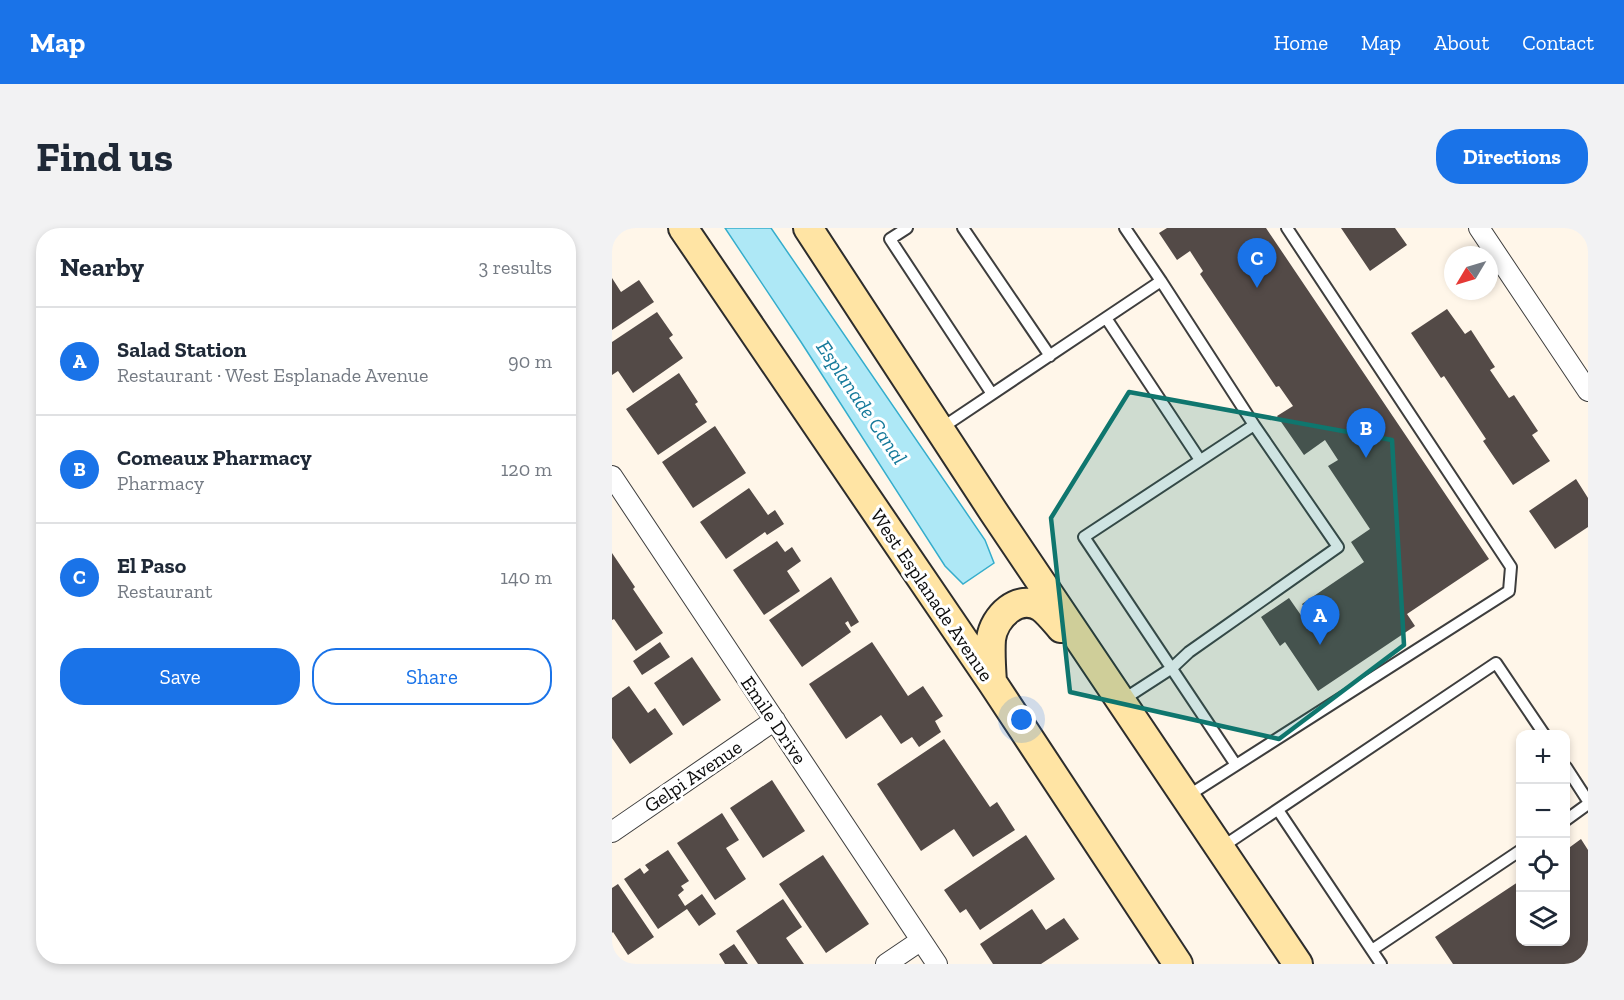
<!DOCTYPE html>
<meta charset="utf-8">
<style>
:root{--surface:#fff;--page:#f2f2f3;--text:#1f2937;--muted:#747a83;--line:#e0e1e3;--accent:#1a73e8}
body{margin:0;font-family:"Zilla Slab",serif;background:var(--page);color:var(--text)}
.controls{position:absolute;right:18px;bottom:18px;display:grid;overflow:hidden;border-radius:12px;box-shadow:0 3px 9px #0003}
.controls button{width:54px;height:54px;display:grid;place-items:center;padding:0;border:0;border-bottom:2px solid var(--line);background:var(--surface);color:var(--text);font:30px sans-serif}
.compass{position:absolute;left:832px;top:18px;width:54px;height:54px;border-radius:50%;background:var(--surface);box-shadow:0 3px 9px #0003;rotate:232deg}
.you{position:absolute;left:410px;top:492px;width:21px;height:21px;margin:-15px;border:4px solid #fff;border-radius:50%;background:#1a73e8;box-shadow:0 0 0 9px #1a73e833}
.badge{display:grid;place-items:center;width:39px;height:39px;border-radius:50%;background:var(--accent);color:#fff;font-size:20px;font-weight:700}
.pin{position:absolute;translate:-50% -50px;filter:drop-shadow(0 2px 3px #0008)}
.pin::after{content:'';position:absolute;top:32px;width:21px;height:18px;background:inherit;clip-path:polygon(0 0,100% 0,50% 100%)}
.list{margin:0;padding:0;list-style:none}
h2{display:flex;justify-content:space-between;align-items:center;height:78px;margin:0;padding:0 24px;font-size:26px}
h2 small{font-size:20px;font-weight:400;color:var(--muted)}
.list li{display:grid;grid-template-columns:39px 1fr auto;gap:18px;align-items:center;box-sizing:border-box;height:108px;padding:0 24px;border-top:2px solid var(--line)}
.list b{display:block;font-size:22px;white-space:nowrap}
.list p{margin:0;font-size:20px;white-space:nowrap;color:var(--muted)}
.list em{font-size:20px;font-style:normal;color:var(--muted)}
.actions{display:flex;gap:12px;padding:18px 24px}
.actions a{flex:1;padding:14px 0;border:2px solid var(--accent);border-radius:24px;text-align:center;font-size:21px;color:var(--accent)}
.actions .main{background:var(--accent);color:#fff}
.icon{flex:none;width:33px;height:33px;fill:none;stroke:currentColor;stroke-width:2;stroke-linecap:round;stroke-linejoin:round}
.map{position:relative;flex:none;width:976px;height:736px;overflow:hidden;border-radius:24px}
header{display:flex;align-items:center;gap:36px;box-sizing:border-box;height:84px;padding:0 30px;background:var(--accent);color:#fff}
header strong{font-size:28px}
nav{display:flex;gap:33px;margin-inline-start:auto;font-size:21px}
.intro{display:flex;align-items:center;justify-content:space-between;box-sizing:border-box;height:144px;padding:0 36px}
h1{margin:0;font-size:42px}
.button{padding:15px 27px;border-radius:24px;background:var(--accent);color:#fff;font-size:21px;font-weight:700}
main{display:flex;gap:36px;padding:0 36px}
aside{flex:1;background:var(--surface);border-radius:24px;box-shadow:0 3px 9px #0003}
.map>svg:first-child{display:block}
.water{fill:#aee8f6;stroke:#35adcc;stroke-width:1.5}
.building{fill:#534a47}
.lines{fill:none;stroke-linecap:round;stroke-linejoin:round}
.lane-casing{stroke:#3e3e3e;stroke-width:14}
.street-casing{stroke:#3e3e3e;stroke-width:22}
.secondary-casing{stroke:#2d2d2d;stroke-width:32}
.lane{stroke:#fff;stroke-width:10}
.street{stroke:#fff;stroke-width:20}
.secondary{stroke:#ffe4a4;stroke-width:28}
.marked{fill:#0f766e;fill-opacity:0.2;stroke:#0f766e;stroke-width:4.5;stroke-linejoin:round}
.labels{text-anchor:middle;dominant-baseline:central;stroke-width:6;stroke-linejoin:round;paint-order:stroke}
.street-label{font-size:20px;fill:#0b0b0b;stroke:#fff}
.water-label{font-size:21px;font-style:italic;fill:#167a9b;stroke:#fff}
</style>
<header>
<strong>Map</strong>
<nav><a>Home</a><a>Map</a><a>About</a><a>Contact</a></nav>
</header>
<div class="intro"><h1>Find us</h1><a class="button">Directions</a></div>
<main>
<aside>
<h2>Nearby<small>3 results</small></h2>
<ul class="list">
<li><span class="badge">A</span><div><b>Salad Station</b><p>Restaurant · West Esplanade Avenue</p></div><em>90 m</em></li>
<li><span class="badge">B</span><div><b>Comeaux Pharmacy</b><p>Pharmacy</p></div><em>120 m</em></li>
<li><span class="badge">C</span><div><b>El Paso</b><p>Restaurant</p></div><em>140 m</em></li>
</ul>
<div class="actions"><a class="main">Save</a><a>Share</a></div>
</aside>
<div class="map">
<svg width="976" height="736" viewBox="0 0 976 736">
<rect width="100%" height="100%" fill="#fff6e9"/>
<path class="water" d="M 113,0 L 159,0 L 373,312 L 382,335 L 351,356 L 333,338 L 189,114 Z"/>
<path class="building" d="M 555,0 L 654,0 L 877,331 L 795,386 L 803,398 L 706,463 L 673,414 L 668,418 L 649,389 L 677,370 L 693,393 L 699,389 L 690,376 L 752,334 L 739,314 L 758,301 L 716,238 L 726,232 L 713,212 L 692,227 L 665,188 L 681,178 L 667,158 L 664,159 L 588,46 L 591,43 L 578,23 L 565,32 L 547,5 Z
M 729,0 L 783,0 L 795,17 L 758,43 Z
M 0,50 L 9,64 L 27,52 L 42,74 L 0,102 Z
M 835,81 L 853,106 L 859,102 L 883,139 L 878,142 L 897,170 L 902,167 L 926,203 L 920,207 L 938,233 L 901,257 L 871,213 L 874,211 L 832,148 L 829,150 L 799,105 Z
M 45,84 L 61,107 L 57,110 L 71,130 L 21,165 L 6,143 L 0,147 L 0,114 Z
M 67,145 L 86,174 L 83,176 L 95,194 L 46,227 L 14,181 Z
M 103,198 L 134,245 L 81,280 L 50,234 Z
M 964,251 L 976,270 L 976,299 L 943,321 L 917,283 Z
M 137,260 L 156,287 L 163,282 L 172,296 L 155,307 L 153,304 L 114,331 L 88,294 Z
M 165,313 L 173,324 L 180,319 L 189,333 L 175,343 L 188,363 L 152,387 L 121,342 Z
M 0,325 L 23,359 L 21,361 L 51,405 L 24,423 L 2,391 L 0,392 Z
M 219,349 L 247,394 L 239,399 L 236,393 L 233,395 L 239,404 L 190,439 L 157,392 Z
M 48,414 L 58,429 L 30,447 L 21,433 Z
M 260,414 L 296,468 L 311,458 L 331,488 L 323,493 L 329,504 L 307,519 L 300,509 L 289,516 L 269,487 L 234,511 L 197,456 Z
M 80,429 L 109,472 L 71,498 L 42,455 Z
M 17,458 L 36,485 L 43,480 L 61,506 L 18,536 L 0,510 L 0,470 Z
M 332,511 L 378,579 L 385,574 L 403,602 L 361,629 L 342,601 L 309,623 L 265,556 Z
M 160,552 L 193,603 L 151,630 L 118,580 Z
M 110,585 L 127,612 L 114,620 L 134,651 L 103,672 L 65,615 Z
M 414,607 L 443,651 L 368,702 L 354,681 L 348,685 L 332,662 Z
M 969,611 L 976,622 L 976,736 L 841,736 L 823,709 L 909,652 L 909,714 L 954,714 L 954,622 Z
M 56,622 L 77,653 L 69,658 L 72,662 L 66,667 L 73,678 L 90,666 L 104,686 L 87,698 L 75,681 L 46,701 L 12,651 L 28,640 L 32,646 L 37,642 L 33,637 Z
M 211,627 L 257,696 L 214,725 L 167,656 Z
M 6,656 L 42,709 L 16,727 L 1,704 L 0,705 L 0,660 Z
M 171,671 L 190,699 L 174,710 L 192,736 L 146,736 L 124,703 Z
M 420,681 L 434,702 L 452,690 L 467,711 L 429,736 L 381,736 L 368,716 Z
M 122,716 L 136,736 L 113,736 L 107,726 Z"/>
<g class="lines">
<g class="lane-casing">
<path id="lane" d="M 295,0 L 278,11 L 380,166
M 351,0 L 438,128
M 549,53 L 642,197 L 472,309 L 624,537
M 494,90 L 588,232
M 328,201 L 549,53 L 513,0
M 509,473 L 560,440 L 577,424 L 726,319 L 642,197
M 954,539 L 976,573
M 574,569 L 897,363 L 899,339 L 675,0
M 666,582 L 769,736
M 954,592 L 976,576
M 610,619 L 884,435 L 932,506
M 760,722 L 909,622"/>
</g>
<g class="street-casing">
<path id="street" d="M 867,0 L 976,163
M 0,248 L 325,736
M 0,604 L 163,492
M 274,736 L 308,713"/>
</g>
<g class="secondary-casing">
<path id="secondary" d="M 71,0 L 380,454 L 566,736
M 196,0 L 381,283 L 686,736
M 380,454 C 379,440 378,425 379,411 C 382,389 406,365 429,379 C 436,384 443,393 449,400"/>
</g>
<use href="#lane" class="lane"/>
<use href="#street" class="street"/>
<use href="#secondary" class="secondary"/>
</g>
<path class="marked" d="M 517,164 L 780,212 L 792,417 L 667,511 L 458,464 L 439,290 Z"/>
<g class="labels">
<g class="street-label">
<text transform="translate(320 367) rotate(56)">West Esplanade Avenue</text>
<text transform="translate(162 492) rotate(56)">Emile Drive</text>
<text transform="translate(81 548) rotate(-34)">Gelpi Avenue</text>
</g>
<g class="water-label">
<text transform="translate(250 174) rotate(56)">Esplanade Canal</text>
</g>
</g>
</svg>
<div class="controls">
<button>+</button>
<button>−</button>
<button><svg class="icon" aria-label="locate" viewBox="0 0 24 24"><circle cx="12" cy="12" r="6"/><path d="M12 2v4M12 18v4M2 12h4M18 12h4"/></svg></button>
<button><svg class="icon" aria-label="layers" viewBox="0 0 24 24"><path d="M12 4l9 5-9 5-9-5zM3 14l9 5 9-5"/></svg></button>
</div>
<svg class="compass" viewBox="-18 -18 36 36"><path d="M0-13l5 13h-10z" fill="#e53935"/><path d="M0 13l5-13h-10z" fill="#747a83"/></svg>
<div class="you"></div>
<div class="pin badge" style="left:708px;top:417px">A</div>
<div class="pin badge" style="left:754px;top:230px">B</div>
<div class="pin badge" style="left:645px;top:60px">C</div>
</div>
</main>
